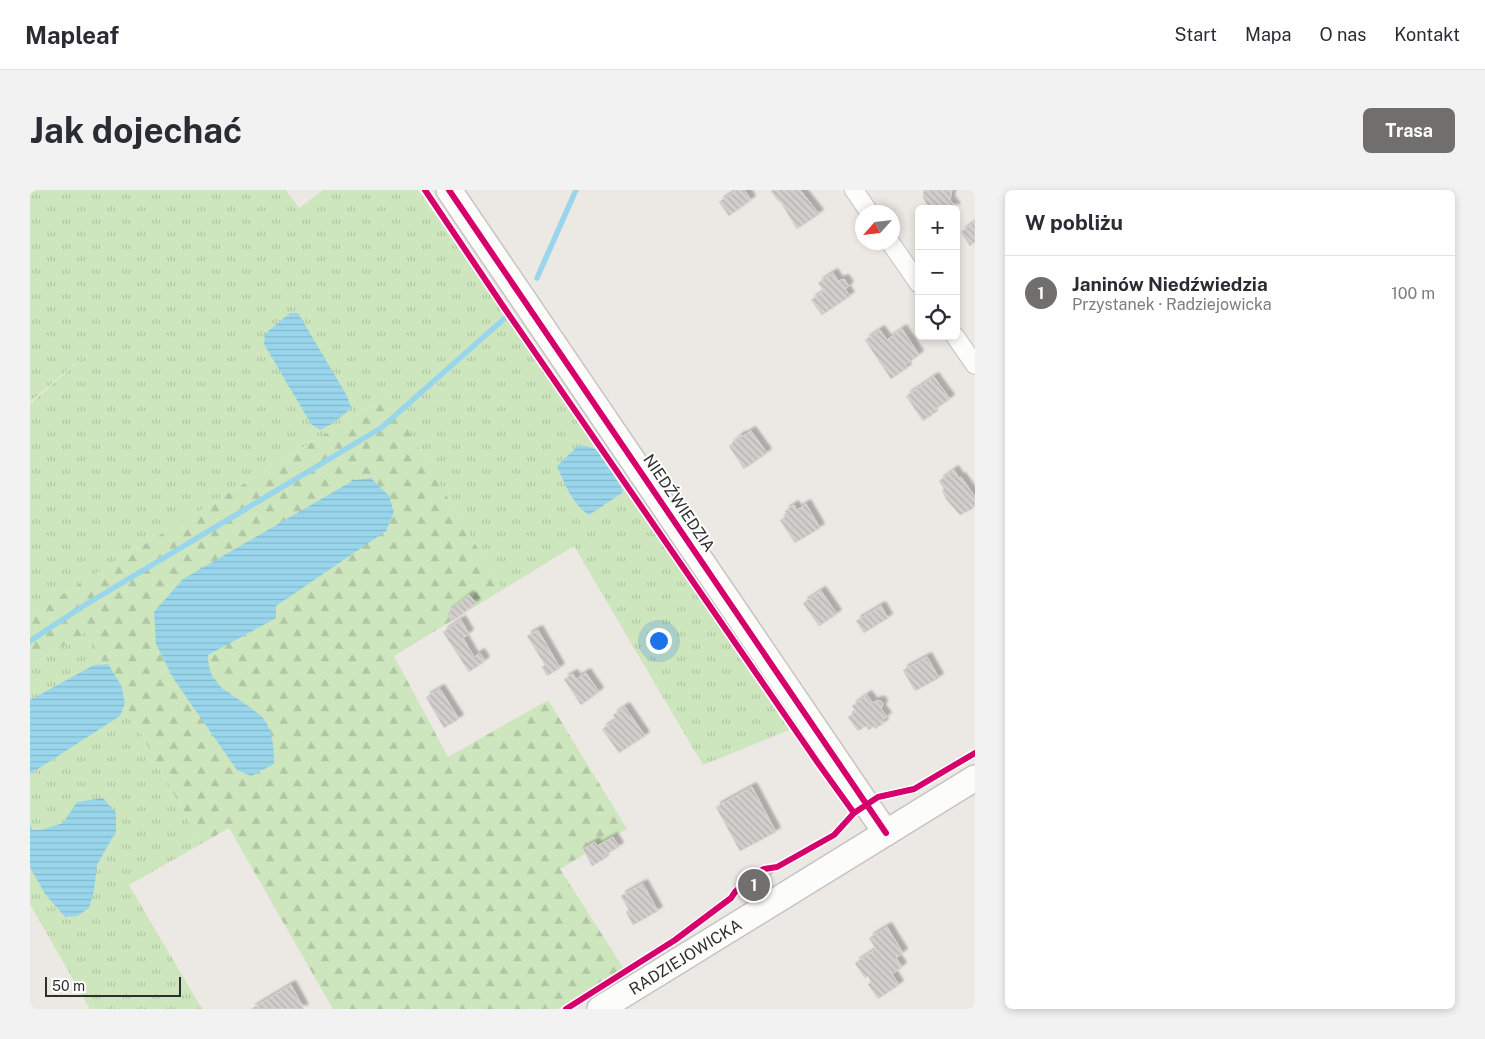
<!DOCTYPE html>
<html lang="pl">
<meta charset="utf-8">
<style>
:root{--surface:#fff;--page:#f2f2f3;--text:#2b2b33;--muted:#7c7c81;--line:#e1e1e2;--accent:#706f6e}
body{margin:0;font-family:"Public Sans",sans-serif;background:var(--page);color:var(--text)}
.controls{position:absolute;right:15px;top:15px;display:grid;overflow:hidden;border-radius:8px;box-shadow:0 2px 8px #0003}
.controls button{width:45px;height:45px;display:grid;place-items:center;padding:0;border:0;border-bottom:1px solid var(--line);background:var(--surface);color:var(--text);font:25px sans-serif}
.compass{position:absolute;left:825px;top:15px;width:45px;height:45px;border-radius:50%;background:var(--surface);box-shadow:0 2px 8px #0003;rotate:243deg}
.scale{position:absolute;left:15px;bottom:12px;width:136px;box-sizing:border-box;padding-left:5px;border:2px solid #2e2e2e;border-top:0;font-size:14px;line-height:18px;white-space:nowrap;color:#2e2e2e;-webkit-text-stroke:4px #fff;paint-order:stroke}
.you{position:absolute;left:628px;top:450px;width:18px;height:18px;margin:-12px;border:4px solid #fff;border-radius:50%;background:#1a73e8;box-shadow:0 0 0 8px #1a73e833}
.badge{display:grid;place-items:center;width:32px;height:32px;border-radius:50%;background:var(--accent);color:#fff;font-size:16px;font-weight:700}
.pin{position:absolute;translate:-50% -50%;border:2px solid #fff;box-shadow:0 1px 5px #0006}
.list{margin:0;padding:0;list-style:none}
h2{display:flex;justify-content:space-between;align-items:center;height:65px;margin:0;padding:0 20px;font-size:21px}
h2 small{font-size:16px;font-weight:400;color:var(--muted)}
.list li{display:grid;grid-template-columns:32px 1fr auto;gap:15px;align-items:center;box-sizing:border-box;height:75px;padding:0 20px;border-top:1px solid var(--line)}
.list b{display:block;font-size:19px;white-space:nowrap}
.list p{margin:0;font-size:16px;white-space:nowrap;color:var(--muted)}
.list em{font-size:16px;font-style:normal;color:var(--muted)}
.icon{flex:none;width:28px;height:28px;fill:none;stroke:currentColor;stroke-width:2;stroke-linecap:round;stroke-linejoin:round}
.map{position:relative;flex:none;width:945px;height:819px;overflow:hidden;border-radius:8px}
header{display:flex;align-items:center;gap:30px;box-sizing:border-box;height:70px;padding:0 25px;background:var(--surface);border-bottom:1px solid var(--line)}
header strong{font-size:24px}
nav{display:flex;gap:28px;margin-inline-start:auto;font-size:18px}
.intro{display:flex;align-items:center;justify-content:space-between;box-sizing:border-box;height:120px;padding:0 30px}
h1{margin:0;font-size:35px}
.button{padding:12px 22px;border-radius:8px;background:var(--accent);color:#fff;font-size:18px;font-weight:700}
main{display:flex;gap:30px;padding:0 30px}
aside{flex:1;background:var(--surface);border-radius:8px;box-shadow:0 2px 8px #0003}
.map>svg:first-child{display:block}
.grass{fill:url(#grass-tufts)}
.forest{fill:url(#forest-firs)}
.water{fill:url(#water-rules)}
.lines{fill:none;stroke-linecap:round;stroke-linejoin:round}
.stream{stroke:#99d6ec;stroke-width:5.5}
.building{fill:url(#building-back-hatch);stroke:#d7d4d0;filter:url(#shadow)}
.street-casing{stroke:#c5c4c5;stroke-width:20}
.secondary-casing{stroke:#c5c4c5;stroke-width:28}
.path{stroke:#c9c9c8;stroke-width:3;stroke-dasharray:4 2.5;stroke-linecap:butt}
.street{stroke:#fcfcfb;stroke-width:18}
.secondary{stroke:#fcfcfb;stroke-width:25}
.cycleway-casing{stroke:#fff;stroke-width:9}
.cycleway{stroke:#d6006c;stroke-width:6}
.labels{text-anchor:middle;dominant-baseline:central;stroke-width:4;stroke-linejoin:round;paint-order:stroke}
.street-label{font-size:16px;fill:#2e2e2e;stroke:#fff}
</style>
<header>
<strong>Mapleaf</strong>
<nav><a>Start</a><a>Mapa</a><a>O nas</a><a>Kontakt</a></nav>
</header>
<div class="intro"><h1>Jak dojechać</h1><a class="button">Trasa</a></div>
<main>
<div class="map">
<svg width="945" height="819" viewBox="0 0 945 819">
<defs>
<pattern id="grass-tufts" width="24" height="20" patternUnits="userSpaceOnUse" patternTransform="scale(1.25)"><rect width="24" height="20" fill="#cee6be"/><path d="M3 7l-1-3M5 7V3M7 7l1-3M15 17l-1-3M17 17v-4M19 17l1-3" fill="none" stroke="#b1c6a4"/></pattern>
<pattern id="forest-firs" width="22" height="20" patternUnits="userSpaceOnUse" patternTransform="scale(1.25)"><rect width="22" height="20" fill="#cee6be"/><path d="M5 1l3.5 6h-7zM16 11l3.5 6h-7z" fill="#b1c6a4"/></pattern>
<pattern id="water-rules" width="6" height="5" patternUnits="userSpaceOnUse" patternTransform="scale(1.25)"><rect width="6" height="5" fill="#99d6ec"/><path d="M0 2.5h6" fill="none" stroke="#84b8cb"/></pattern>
<pattern id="building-back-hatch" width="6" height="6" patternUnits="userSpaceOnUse" patternTransform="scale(1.25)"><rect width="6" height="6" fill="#d1cecb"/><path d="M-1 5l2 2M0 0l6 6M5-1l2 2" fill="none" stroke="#b4b1af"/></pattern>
<filter id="shadow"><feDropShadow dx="4.5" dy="-4.5" stdDeviation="1" flood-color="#0004"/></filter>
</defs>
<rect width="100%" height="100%" fill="#ece8e4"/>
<path class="grass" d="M 0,0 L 256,0 L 269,18 L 293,0 L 388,0 L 606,315 L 759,540 L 673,575 L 544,356 L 472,400 L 358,206 L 0,424 L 0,214 L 67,155 L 0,212 Z
M 56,442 L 171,654 L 99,695 L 172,819 L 60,819 L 0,714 L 0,476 Z"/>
<path class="forest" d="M 358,206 L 472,400 L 364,466 L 418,567 L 518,510 L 597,639 L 530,679 L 594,779 L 528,819 L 303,819 L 199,638 L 171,654 L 56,442 L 0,476 L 0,424 Z"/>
<path class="water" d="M 260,123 L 268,123 L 317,206 L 321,218 L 305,232 L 290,240 L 281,234 L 234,154 L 235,144 Z
M 549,255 L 560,257 L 567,260 L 593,300 L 592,303 L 559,325 C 543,315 534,293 527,276 Z
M 341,288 L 359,306 L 364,322 L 356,341 L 246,416 L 246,428 L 178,465 C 178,498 200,501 222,519 C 226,522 231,525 234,529 C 243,542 244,559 244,574 L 221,586 L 207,580 L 143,488 L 126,454 L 124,422 L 153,389 L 324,290 Z
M 78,474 L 91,495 L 95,513 L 90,526 L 0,584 L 0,510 L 64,475 Z
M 73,608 L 86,623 L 86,641 L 67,675 L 64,701 L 59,718 L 47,726 L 35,727 L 15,704 L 0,677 L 0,634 L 2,640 L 11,640 L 33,633 L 47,612 Z"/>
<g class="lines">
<path class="stream" d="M 507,88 L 546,0
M 0,451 L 50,418 L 351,238 L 475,128"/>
</g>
<path class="building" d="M 707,0 L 714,0 L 721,10 L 699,26 L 689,12 Z
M 743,0 L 770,0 L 789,24 L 767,39 L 750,11 L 749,12 L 741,1 Z
M 894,0 L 922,0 L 920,10 L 926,18 L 900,19 L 893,8 Z
M 945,32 L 945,52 L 940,56 L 931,42 Z
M 803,83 L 808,91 L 814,89 L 819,96 L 815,99 L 820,106 L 792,125 L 781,110 L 794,101 L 788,93 Z
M 872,139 L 889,165 L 875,175 L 877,178 L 861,189 L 835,150 L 850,140 L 857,150 Z
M 904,187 L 920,209 L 901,222 L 903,224 L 893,231 L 876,206 Z
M 721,241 L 737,263 L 714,279 L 699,256 L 710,246 L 713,246 Z
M 924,280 L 929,288 L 931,287 L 945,307 L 945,315 L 942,319 L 930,325 L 916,309 L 912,300 L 914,299 L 909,291 Z
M 776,314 L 790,338 L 765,353 L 750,330 L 758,325 L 755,321 L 764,315 L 767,320 Z
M 791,401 L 807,424 L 789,436 L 773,413 Z
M 439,405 L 446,413 L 423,431 L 417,423 Z
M 851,416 L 858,428 L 834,443 L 826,431 Z
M 431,430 L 439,444 L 433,448 L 444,467 L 450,463 L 455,471 L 439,482 L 413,442 Z
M 508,440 L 530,478 L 517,486 L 512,477 L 515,475 L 497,446 Z
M 897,467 L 909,488 L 885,501 L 873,480 Z
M 556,483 L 569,502 L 551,515 L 534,489 L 543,484 L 546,489 Z
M 410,499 L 429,529 L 414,538 L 396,507 Z
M 837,505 L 843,513 L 846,511 L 851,511 L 853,514 L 851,519 L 857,527 L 852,530 L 854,533 L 845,539 L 844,536 L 839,540 L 836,536 L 828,541 L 818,527 L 826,521 L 822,516 Z
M 595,517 L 615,546 L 589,563 L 572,539 L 586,530 L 583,525 Z
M 722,597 L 746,642 L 710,661 L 686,617 Z
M 583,647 L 589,657 L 573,666 L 574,669 L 562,676 L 553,659 L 565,652 L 567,656 Z
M 613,694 L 628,721 L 603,735 L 596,722 L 599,720 L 591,706 Z
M 857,737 L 873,763 L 866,768 L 872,777 L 862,784 L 869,795 L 848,809 L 838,794 L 841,792 L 838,786 L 835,788 L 825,773 L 846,759 L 839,748 Z
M 261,795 L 274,819 L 221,819 Z"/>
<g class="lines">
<g class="street-casing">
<path id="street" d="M 824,0 L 839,22
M 860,52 L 889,94
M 925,146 L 945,175"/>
</g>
<g class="secondary-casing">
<g id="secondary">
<path d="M 419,0 L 856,643"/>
<path id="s1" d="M 570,819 L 945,588"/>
</g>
</g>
<path class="path" d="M 701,708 L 740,684 L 747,677"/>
<use href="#street" class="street"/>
<use href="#secondary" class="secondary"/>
<g class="cycleway-casing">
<path id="cycleway" d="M 395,0 L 473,116 L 788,573 L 824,623
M 419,0 L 856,643
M 536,819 L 645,750 L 701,708 L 705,702 L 723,685 L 734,679 L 747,677 L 804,645 L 824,623 L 848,607 L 884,599 L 945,563"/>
</g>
<use href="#cycleway" class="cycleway"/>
</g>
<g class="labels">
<g class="street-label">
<text transform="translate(649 313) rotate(56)">NIEDŹWIEDZIA</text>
<text stroke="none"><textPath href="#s1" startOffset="100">RADZIEJOWICKA</textPath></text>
</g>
</g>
</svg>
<div class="controls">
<button>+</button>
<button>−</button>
<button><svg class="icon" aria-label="locate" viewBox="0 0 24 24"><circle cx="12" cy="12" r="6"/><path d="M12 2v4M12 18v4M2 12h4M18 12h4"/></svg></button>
</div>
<svg class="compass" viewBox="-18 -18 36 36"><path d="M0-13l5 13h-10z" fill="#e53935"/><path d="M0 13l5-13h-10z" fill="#7c7c81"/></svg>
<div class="scale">50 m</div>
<div class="you"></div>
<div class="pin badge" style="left:724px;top:695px">1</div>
</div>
<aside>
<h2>W pobliżu<small></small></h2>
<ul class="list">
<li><span class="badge">1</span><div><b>Janinów Niedźwiedzia</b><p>Przystanek · Radziejowicka</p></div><em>100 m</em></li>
</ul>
</aside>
</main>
